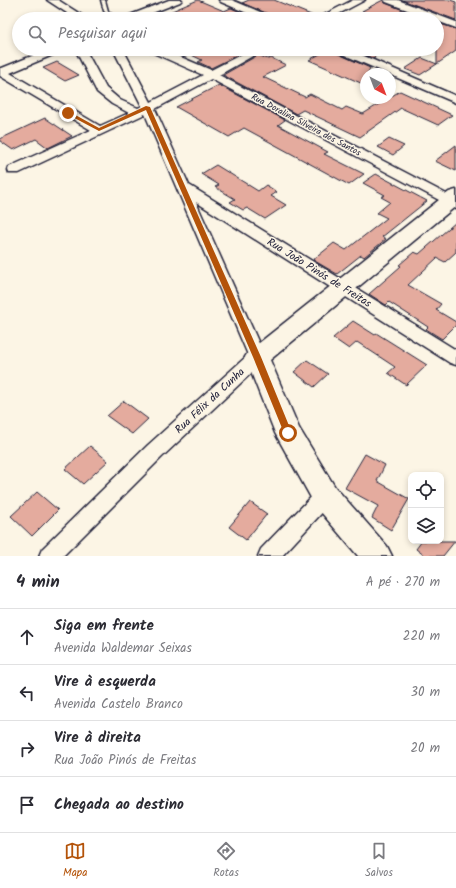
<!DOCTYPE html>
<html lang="pt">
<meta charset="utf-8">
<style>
:root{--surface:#fff;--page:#f7f7f7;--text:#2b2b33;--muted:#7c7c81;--line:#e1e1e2;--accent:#b45309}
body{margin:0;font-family:Kalam,sans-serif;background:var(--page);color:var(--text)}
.controls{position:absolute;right:12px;bottom:12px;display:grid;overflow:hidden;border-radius:8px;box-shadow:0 2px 6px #0003}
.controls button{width:36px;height:36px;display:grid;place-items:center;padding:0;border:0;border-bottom:1px solid var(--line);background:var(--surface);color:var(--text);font:20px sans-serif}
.compass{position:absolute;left:360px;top:68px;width:36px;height:36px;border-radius:50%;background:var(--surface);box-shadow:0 2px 6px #0003;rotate:138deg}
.stop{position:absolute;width:12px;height:12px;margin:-9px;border:3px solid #b45309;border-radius:50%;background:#fff}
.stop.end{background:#b45309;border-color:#fff;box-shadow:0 1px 4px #0008}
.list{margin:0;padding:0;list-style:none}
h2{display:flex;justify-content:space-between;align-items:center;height:52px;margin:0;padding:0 16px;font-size:17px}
h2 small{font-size:13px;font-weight:400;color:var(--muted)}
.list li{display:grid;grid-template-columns:26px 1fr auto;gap:12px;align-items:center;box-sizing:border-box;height:56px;padding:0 16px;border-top:1px solid var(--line)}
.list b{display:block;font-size:15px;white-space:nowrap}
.list p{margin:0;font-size:13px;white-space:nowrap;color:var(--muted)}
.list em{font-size:13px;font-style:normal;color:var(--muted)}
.icon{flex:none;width:22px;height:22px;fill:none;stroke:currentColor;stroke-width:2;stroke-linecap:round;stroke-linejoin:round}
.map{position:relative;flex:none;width:456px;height:556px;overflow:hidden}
.search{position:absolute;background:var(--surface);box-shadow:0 2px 6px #0003;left:12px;right:12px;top:12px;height:44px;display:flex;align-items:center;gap:10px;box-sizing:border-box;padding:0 14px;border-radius:22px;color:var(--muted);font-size:15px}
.sheet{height:276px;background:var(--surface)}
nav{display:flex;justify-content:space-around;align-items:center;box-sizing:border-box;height:56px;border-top:1px solid var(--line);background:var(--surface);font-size:11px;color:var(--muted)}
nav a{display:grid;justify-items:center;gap:2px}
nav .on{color:var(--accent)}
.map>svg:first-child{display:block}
.building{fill:#e4ab9e;stroke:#22223b}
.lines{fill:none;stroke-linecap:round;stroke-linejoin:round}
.lane-casing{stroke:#22223b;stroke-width:3}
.street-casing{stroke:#22223b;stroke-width:3}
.secondary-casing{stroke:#22223b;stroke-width:3}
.lane{fill:#fcf5e5;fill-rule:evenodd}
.street{fill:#fcf5e5;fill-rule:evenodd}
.secondary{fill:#fcf5e5;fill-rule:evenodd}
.route{fill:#b45309}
.labels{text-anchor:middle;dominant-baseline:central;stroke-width:3;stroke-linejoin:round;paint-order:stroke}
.far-street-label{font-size:9px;fill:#22223b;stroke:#fcf5e5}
.street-label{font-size:11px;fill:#22223b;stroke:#fcf5e5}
</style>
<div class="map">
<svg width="456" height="556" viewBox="0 0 456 556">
<rect width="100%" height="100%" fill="#fcf5e5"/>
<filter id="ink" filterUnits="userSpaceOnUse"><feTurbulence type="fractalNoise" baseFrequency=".025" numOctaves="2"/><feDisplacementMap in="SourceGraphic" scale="8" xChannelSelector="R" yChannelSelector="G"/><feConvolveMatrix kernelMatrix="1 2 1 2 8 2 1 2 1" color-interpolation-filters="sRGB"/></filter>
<g filter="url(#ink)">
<path class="building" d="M 198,0 L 224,11 L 231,8 L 257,19 L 153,19 Z
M 249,0 L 274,0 L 316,17 L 315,19 L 276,19 L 273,16 L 242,3 Z
M 383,0 L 385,3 L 427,19 L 382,19 L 362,11 Z
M 402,0 L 450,0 L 456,2 L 456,20 Z
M 437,23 L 456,29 L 456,51 L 437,64 Z
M 179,49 L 246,49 L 248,50 L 211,68 L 198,62 L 202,60 Z
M 329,49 L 333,49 L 334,52 L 370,68 L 363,84 L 309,60 Z
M 352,49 L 378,49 L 374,59 Z
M 258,55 L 268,59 L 271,58 L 286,65 L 263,77 L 305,97 L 310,94 L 342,110 L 346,107 L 363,114 L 400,91 L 452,115 L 438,125 L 401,108 L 360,137 L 303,110 L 296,114 L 223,75 Z
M 422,58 L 437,64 L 420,75 L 405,69 Z
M 57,62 L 79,75 L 65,81 L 43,68 Z
M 219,85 L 285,120 L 278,125 L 328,152 L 324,154 L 364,174 L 349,185 L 244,128 L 229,137 L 176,107 Z
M 45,118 L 72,136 L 48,148 L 36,139 L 13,150 L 0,141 L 0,139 Z
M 389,139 L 404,146 L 393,155 L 378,147 Z
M 456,145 L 456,171 L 435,161 Z
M 216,165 L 258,191 L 266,185 L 277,192 L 271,196 L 286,205 L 265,219 L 247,208 L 243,210 L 230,202 L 235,199 L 215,187 L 219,185 L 201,174 Z
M 376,174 L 427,201 L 382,237 L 386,239 L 364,257 L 361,255 L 337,274 L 313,260 L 334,243 L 346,250 L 387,218 L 377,213 L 390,202 L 381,197 L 385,195 L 363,183 Z
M 456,222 L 456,252 L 445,262 L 437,258 L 408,285 L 441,304 L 436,310 L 456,322 L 456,325 L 442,339 L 426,329 L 428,327 L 389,302 L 386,305 L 369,294 L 401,266 L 399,265 L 414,252 L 419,254 Z
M 353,321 L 375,335 L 376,333 L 427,365 L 406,385 L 388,373 L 395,367 L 357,342 L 349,349 L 333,338 Z
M 307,360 L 328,374 L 314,387 L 294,372 Z
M 124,401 L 148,419 L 132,434 L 107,416 Z
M 90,446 L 108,461 L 83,484 L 65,469 Z
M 365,454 L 385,465 L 377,481 L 409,499 L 391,530 L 372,518 L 378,506 L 345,488 Z
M 37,492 L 58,510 L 32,536 L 11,516 Z
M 250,502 L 267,514 L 246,540 L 229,527 Z
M 422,541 L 455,541 L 443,556 L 425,556 L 416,549 Z"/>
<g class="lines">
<g class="lane-casing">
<path id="lane" d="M 101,0 L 105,0 L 108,11 L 117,19 L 112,19 L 104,11 Z"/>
</g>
<g class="street-casing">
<path id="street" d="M 47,0 L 58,0 L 88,19 L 76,19 Z
M 169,0 L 182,0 L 180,2 L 137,19 L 123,19 L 125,17 Z
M 219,0 L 232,0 L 272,17 L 274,19 L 261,19 L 221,2 Z
M 353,0 L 365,0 L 329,19 L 316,19 Z
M 384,0 L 398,0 L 456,22 L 456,28 L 437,21 L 437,19 L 431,19 L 386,2 Z
M 49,49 L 63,49 L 62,51 L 10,73 L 100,126 L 129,113 L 112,104 L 97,92 L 75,49 L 85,49 L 106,88 L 120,100 L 138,108 L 142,106 L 113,49 L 123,49 L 151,102 L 203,75 L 149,51 L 148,49 L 162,49 L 211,70 L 252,49 L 265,49 L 219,75 L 456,199 L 456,209 L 211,79 L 155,109 L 189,185 L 456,350 L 456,365 L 450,363 L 196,202 L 265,357 L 263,362 L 162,457 L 63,556 L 39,556 L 42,549 L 148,445 L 248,355 L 145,114 L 19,173 L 9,173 L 8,170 L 9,167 L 91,130 L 0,76 L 0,68 L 2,68 Z
M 334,49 L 348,49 L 456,96 L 456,103 L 335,51 Z
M 325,487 L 332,490 L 335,496 L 332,502 L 282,556 L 258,556 L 261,549 L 318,490 Z"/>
</g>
<g class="secondary-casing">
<path id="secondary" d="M 456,190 L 456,206 L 270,360 L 299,428 L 335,487 L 387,546 L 392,556 L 358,556 L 315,505 L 275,433 L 245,357 L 249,351 L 449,192 Z"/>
</g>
<use href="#lane" class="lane"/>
<use href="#street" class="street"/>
<use href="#secondary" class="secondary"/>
</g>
</g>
<path class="route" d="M 146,106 L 150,107 L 261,357 L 292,433 L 291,435 L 288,436 L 284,433 L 253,357 L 146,110 L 99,131 L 65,113 L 70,112 L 99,128 Z"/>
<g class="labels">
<g class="far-street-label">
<text transform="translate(306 125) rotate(28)">Rua Doralina Silveira dos Santos</text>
</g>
<g class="street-label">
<text transform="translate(319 273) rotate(32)">Rua João Pinós de Freitas</text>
<text transform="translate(210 401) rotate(-43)">Rua Félix da Cunha</text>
</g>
</g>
</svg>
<div class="controls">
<button><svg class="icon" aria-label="locate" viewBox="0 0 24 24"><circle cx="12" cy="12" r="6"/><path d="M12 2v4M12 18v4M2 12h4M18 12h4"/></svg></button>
<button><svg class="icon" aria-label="layers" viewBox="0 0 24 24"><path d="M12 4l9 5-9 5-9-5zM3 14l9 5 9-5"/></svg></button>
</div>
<svg class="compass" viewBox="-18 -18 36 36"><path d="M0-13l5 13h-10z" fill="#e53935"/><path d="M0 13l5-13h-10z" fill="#7c7c81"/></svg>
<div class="stop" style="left:288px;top:433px"></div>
<div class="stop end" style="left:68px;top:113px"></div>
<div class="search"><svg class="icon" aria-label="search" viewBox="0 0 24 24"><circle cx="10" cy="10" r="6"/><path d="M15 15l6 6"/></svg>Pesquisar aqui</div>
</div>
<section class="sheet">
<h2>4 min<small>A pé · 270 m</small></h2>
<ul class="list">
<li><svg class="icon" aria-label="ahead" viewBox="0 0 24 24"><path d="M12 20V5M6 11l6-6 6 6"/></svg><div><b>Siga em frente</b><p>Avenida Waldemar Seixas</p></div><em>220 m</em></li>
<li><svg class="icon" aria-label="left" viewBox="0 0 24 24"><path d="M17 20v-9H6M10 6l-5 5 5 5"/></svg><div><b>Vire à esquerda</b><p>Avenida Castelo Branco</p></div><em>30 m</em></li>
<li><svg class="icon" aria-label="right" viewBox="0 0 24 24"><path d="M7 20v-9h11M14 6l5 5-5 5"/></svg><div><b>Vire à direita</b><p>Rua João Pinós de Freitas</p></div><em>20 m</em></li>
<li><svg class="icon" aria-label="arrive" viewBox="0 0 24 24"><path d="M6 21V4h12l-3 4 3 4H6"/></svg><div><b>Chegada ao destino</b></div></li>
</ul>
</section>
<nav>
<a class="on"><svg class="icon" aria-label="map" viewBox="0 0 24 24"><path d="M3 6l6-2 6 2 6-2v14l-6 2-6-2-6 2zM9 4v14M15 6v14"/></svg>Mapa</a>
<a><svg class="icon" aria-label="directions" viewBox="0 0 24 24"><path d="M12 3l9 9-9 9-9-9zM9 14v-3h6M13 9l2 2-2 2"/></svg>Rotas</a>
<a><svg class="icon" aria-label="saved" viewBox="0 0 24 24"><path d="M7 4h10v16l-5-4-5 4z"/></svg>Salvos</a>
</nav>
